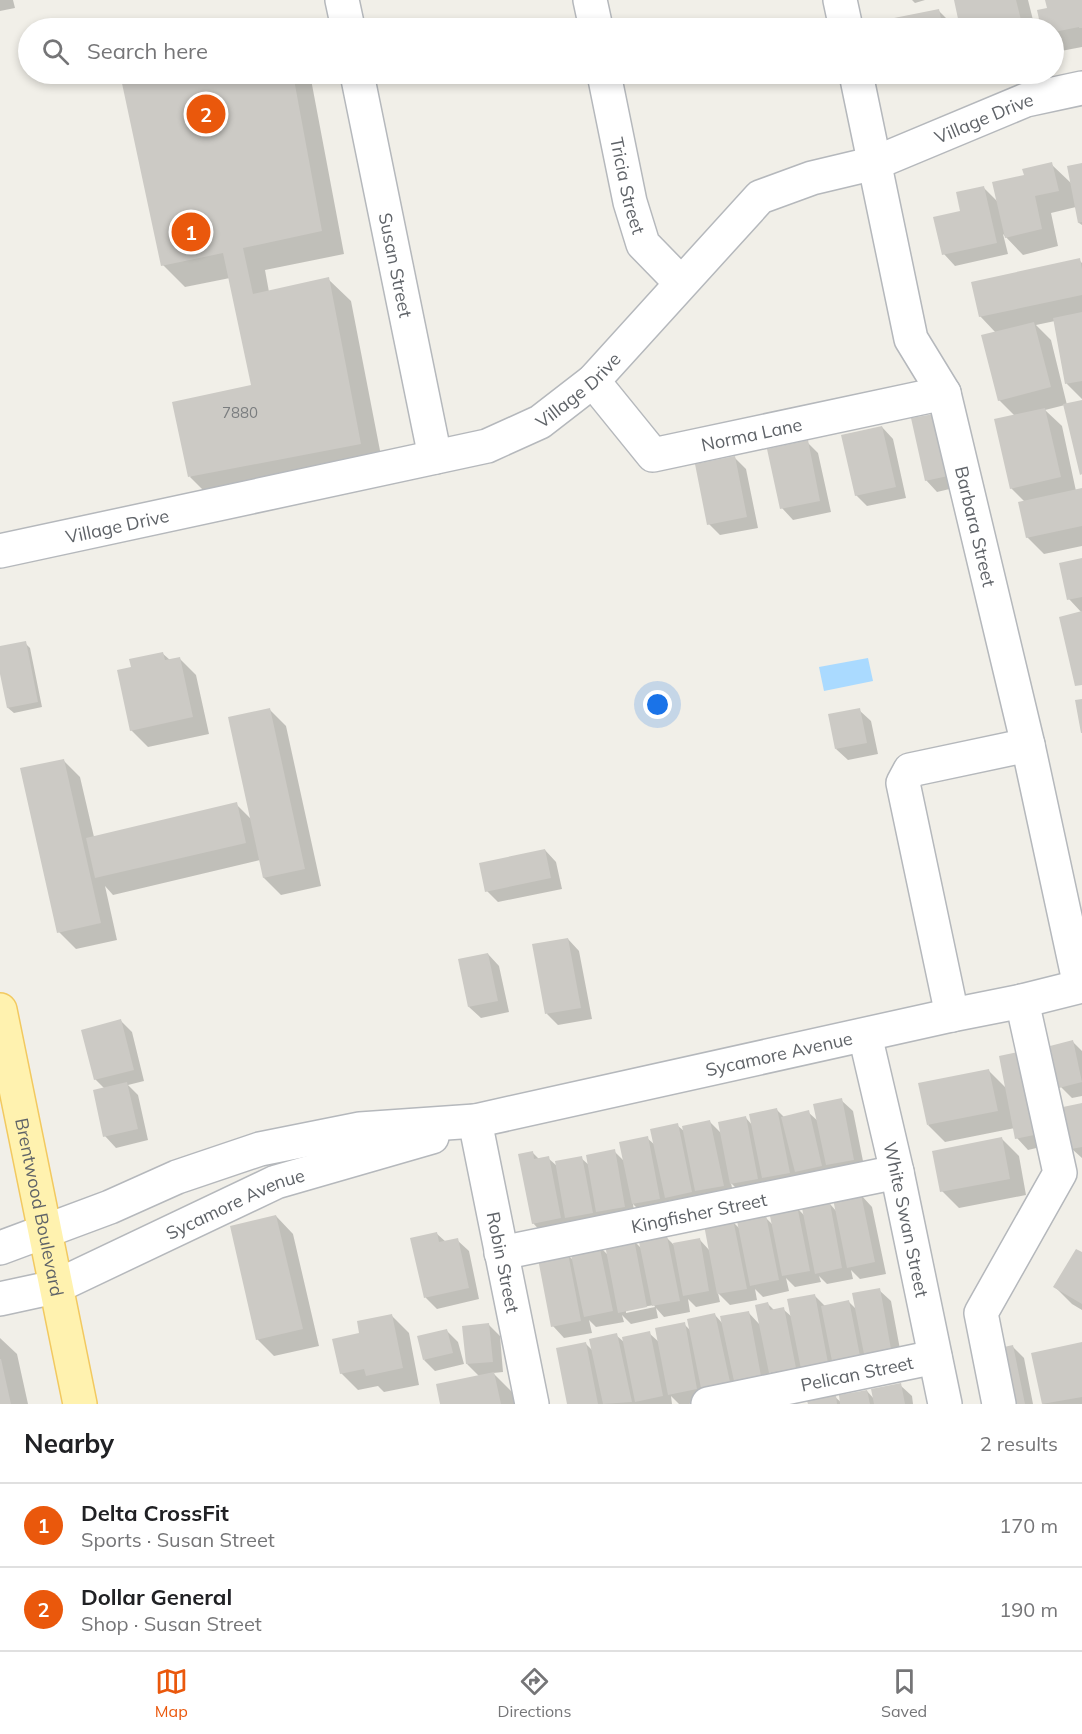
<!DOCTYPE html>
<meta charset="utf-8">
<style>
:root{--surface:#fff;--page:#f6f6f6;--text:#202124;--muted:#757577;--line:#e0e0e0;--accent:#ea580c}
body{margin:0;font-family:Mulish,sans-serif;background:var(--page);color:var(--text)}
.you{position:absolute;left:658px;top:705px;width:21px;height:21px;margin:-15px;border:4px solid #fff;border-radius:50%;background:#1a73e8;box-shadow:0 0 0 9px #1a73e833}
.badge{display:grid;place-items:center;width:39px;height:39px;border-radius:50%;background:var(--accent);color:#fff;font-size:20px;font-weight:700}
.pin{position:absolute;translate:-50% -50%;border:3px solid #fff;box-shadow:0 2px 6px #0006}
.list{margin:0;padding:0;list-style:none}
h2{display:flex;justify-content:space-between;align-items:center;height:78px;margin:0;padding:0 24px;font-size:26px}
h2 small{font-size:20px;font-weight:400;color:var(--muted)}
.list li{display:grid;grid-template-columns:39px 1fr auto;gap:18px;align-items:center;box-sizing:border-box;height:84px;padding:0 24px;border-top:2px solid var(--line)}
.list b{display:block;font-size:22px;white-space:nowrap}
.list p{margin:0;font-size:20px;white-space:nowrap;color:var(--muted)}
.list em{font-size:20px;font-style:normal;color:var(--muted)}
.icon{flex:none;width:33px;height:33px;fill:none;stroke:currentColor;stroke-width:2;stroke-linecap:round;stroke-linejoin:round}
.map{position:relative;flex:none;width:1082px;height:1404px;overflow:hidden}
.search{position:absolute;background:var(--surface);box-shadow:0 3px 9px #0003;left:18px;right:18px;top:18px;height:66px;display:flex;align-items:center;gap:15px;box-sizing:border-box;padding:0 21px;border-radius:33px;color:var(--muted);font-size:22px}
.sheet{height:246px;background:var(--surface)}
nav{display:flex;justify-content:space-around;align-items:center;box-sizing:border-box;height:84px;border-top:2px solid var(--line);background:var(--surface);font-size:16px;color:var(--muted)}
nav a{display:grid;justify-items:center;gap:3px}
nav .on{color:var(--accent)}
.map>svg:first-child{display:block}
.water{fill:#aadaff}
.shadow{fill:#0003;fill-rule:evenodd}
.building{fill:#cccac5}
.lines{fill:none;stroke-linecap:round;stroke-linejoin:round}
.minor-casing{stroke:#b5b8bc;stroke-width:36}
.major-casing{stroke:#f2c960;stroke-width:36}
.minor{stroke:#fff;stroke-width:33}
.major{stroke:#fff2af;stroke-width:33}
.labels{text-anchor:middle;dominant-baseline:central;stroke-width:4.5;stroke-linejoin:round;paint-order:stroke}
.number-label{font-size:15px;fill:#7a7d7f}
.street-label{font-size:18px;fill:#5f6368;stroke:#fff}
</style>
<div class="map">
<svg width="1082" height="1404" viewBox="0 0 1082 1404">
<rect width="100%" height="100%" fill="#f1efe8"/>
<path class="water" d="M 868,658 L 873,681 L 824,691 L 819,667 Z"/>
<path class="shadow" d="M 0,0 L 13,0 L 15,8 L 0,11 Z
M 912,0 L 925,0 L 915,3 Z
M 955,0 L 1028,0 L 1035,28 L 962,28 Z
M 1047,0 L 1082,0 L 1082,47 L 1061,51 L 1054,44 L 1054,28 L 1042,28 L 1038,11 L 1049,9 Z
M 938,10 L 950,22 L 951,28 L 887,28 L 886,21 Z
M 282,21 L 290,28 L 249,28 Z
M 122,74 L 310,74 L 344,254 L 265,270 L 269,292 L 328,279 L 351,301 L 383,466 L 212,499 L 190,477 L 253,386 L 230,278 L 185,287 L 163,265 Z
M 927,74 L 962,74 L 962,75 L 934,81 Z
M 1051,164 L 1072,184 L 1082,165 L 1082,225 L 1079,223 L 1076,207 L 1051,213 L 1058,246 L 1023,255 L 1003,234 L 1008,254 L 955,266 L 944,254 L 962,212 L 984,188 L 998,202 L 1026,176 Z
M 1079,260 L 1082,263 L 1082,399 L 1067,384 L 1055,321 L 1036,325 L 1051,340 L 1067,405 L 1082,401 L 1082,475 L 1065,405 L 1045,410 L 1062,426 L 1076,491 L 1082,490 L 1082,546 L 1044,554 L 1027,537 L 1025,502 L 1011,488 L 1015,416 L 999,400 L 996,333 L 980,316 Z
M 913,420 L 958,487 L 937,492 L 926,480 Z
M 882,427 L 893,439 L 906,498 L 867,506 L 856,495 Z
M 807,442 L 818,453 L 831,512 L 793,520 L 782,508 Z
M 734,457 L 746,469 L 758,528 L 720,535 L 709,524 Z
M 1082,559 L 1082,613 L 1069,599 Z
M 25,643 L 30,648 L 42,707 L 14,713 L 8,708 L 0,667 L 0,648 Z
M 162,653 L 170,660 L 179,658 L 196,675 L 209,734 L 148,747 L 131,730 L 133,668 Z
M 269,709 L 286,726 L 321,886 L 281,895 L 264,878 L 260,860 L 113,895 L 105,886 L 117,940 L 76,949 L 59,932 L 63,760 L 80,777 L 94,837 L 236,804 L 251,819 Z
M 859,710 L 871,721 L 878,754 L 848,760 L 836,749 Z
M 545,850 L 556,862 L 562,889 L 498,902 L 487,891 Z
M 568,939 L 579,951 L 592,1019 L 558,1025 L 547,1014 Z
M 488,954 L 499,966 L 509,1012 L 481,1018 L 469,1007 Z
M 121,1021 L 132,1032 L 144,1081 L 128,1085 L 138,1095 L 148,1140 L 116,1148 L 105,1136 L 105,1089 L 95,1079 Z
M 1073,1042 L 1082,1051 L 1082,1096 L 1072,1098 L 1061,1087 Z
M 988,1070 L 1007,1089 L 1049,1145 L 1028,1150 L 1017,1138 L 1015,1128 L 945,1142 L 928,1125 Z
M 841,1100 L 853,1111 L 865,1171 L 839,1176 L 830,1168 L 833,1177 L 807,1183 L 798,1174 L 800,1184 L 775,1189 L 767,1181 L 768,1190 L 743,1195 L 731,1183 L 734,1197 L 708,1202 L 701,1195 L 703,1203 L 677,1208 L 669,1200 L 671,1210 L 644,1215 L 633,1204 L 635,1218 L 609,1223 L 602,1215 L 603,1224 L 578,1228 L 570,1221 L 572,1229 L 544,1235 L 533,1223 L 532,1152 L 539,1159 L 548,1158 L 557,1166 L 581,1158 L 590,1166 L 614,1151 L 625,1162 L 647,1138 L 655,1145 L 677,1125 L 685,1132 L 710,1122 L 722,1134 L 746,1118 L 753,1126 L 777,1110 L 784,1117 L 808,1112 L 819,1122 Z
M 1082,1105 L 1082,1158 L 1072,1149 Z
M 1002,1139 L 1019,1156 L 1026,1195 L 959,1208 L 942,1191 Z
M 861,1195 L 872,1207 L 886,1274 L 860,1279 L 851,1270 L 853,1279 L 827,1284 L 819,1276 L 821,1282 L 795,1287 L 786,1278 L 789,1291 L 763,1297 L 755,1289 L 757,1300 L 730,1305 L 718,1293 L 720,1302 L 696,1307 L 688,1299 L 690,1312 L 664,1317 L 656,1308 L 658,1318 L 631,1324 L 622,1315 L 624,1322 L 596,1327 L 589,1320 L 592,1333 L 564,1338 L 553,1326 L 568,1255 L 574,1261 L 599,1246 L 609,1256 L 634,1241 L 642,1249 L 667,1238 L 674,1245 L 700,1240 L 710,1251 L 732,1221 L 740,1229 L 765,1217 L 774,1226 L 796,1207 L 805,1216 L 830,1204 L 837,1212 ZM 654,1305 L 655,1307 L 626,1313 L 626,1310 Z
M 276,1216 L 293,1234 L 319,1346 L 274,1356 L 257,1339 Z
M 436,1233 L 446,1242 L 457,1240 L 469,1251 L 479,1299 L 437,1309 L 426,1298 L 412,1239 Z
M 1082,1254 L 1082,1310 L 1072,1304 L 1055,1287 Z
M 879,1290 L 891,1301 L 902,1360 L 781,1384 L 769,1371 L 772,1387 L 689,1404 L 679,1404 L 671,1396 L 672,1404 L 568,1404 L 585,1343 L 593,1351 L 616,1335 L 625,1343 L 649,1333 L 660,1343 L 684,1324 L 691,1331 L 715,1315 L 723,1324 L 748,1312 L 760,1325 L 768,1304 L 775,1311 L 783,1309 L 792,1317 L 814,1295 L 825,1306 L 849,1302 L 857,1310 Z
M 392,1316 L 409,1333 L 419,1385 L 384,1392 L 378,1386 L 358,1390 L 341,1373 L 361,1335 Z
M 489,1325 L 500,1336 L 503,1372 L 493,1373 L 516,1396 L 518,1404 L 441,1404 L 480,1377 L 467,1364 Z
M 447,1331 L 458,1342 L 464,1364 L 435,1371 L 424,1360 Z
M 0,1338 L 17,1354 L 28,1404 L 0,1404 Z
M 1082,1344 L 1082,1404 L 1043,1404 L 1033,1354 Z
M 1013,1347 L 1024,1358 L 1033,1404 L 1002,1404 Z
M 900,1385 L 912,1396 L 913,1404 L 810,1404 L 835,1397 L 842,1403 L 867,1391 L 875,1400 Z"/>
<path class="building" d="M 954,0 L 1016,0 L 1023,28 L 960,28 Z
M 1045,0 L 1082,0 L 1082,28 L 1079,28 L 1079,27 L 1054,32 L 1054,28 L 1041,28 L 1037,10 L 1047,8 Z
M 939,9 L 943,28 L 886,28 L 884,20 Z
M 283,20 L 285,28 L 247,28 L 246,27 Z
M 120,74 L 293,74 L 322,231 L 243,248 L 253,294 L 329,277 L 361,444 L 188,477 L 172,402 L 251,385 L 223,253 L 161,266 Z
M 1052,162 L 1059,191 L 1035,196 L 1042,229 L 1005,238 L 992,182 L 1024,175 L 1022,169 Z
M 1082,163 L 1082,222 L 1078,223 L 1067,166 Z
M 984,186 L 997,243 L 942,255 L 933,217 L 960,211 L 956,192 Z
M 1080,258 L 1082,269 L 1082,295 L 979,317 L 971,282 Z
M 1082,312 L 1082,381 L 1065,384 L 1053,318 Z
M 1034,322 L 1051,387 L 998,401 L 981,335 Z
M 1082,400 L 1082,474 L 1080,475 L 1063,404 Z
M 1045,408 L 1061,477 L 1010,489 L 994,419 Z
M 934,414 L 948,476 L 925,481 L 911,418 Z
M 882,426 L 896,487 L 855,496 L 841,435 Z
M 808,440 L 820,501 L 780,509 L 767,449 Z
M 735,456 L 747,517 L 707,525 L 695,464 Z
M 1082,488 L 1082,526 L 1026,538 L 1018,502 Z
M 1082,558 L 1082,597 L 1067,600 L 1059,563 Z
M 1082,611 L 1082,685 L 1075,686 L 1059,617 Z
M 26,641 L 38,702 L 7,708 L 0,674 L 0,646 Z
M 163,652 L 165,660 L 180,657 L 193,717 L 130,731 L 117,670 L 131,667 L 129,659 Z
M 1082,699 L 1082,733 L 1081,733 L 1075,700 Z
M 270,708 L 305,869 L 263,878 L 228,717 Z
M 860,708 L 867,743 L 835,749 L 828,714 Z
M 64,759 L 101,923 L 57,933 L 20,768 Z
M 237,802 L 246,843 L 95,878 L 86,838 Z
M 545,849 L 551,878 L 485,892 L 479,863 Z
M 568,938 L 581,1008 L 545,1014 L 532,944 Z
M 488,953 L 498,1001 L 468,1007 L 458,959 Z
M 121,1019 L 134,1070 L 94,1080 L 81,1030 Z
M 1073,1040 L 1082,1082 L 1059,1088 L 1050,1046 Z
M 1023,1051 L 1039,1134 L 1015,1139 L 999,1056 Z
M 989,1069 L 998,1111 L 927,1125 L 918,1083 Z
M 127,1082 L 138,1129 L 103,1137 L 93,1090 Z
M 842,1098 L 854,1160 L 826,1165 L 813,1104 Z
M 1082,1103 L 1082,1147 L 1071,1149 L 1063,1107 Z
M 777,1108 L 790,1173 L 762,1178 L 749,1114 Z
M 809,1110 L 822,1166 L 795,1172 L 781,1117 Z
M 746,1116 L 758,1179 L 730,1184 L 718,1122 Z
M 710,1120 L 724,1186 L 695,1191 L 682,1126 Z
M 678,1123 L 692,1192 L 665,1198 L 650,1129 Z
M 648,1136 L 660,1199 L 632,1204 L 619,1142 Z
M 1002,1137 L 1010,1179 L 940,1192 L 932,1151 Z
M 615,1149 L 625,1207 L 596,1212 L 586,1155 Z
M 533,1151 L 534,1159 L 549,1156 L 561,1218 L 532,1224 L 518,1154 Z
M 582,1156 L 593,1213 L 565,1218 L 555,1161 Z
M 861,1194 L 875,1262 L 847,1268 L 833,1199 Z
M 830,1203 L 842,1268 L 815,1274 L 802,1208 Z
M 797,1205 L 810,1271 L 782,1276 L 769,1211 Z
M 276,1215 L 303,1329 L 256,1340 L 230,1226 Z
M 766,1215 L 779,1280 L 750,1286 L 737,1221 Z
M 733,1219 L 747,1289 L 717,1294 L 704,1225 Z
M 437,1232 L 439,1242 L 458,1238 L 469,1288 L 424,1298 L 410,1238 Z
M 667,1236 L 680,1301 L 652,1306 L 639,1242 Z
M 700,1238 L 709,1291 L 683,1296 L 673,1243 Z
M 634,1239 L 647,1307 L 618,1313 L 605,1245 Z
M 599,1244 L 613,1311 L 584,1317 L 570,1250 Z
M 1076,1249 L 1082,1252 L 1082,1304 L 1053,1287 Z
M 568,1253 L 581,1321 L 551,1327 L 538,1259 Z
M 880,1288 L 891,1349 L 864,1354 L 852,1293 Z
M 815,1294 L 828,1363 L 801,1369 L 787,1299 Z
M 849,1300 L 860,1356 L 832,1361 L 821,1306 Z
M 768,1302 L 770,1310 L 784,1307 L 796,1368 L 769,1373 L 755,1305 Z
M 749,1311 L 761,1376 L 734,1381 L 720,1316 Z
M 715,1313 L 730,1382 L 701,1388 L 687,1319 Z
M 392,1314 L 403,1368 L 366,1376 L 364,1369 L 340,1374 L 332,1339 L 359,1333 L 357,1321 Z
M 685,1322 L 697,1389 L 668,1395 L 655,1328 Z
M 489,1323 L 493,1362 L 466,1364 L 462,1326 Z
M 447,1329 L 453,1353 L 423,1360 L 417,1336 Z
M 650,1331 L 663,1396 L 635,1402 L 622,1337 Z
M 617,1333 L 632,1402 L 603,1404 L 589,1339 Z
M 586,1342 L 598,1404 L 567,1404 L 556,1348 Z
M 1082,1342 L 1082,1397 L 1042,1404 L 1031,1353 Z
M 1013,1345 L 1025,1404 L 1001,1404 L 990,1350 Z
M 0,1359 L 1,1359 L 11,1404 L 0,1404 Z
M 494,1372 L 501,1404 L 440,1404 L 436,1384 Z
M 901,1383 L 905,1404 L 874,1404 L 871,1389 Z
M 867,1390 L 870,1404 L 840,1404 L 839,1395 Z
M 836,1395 L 837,1404 L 808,1404 L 807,1401 Z"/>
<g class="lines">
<g class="minor-casing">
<g id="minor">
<path d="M 342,0 L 348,28"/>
<path d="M 590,0 L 596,28"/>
<path d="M 840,0 L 846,28"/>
<path id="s1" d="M 357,74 L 435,457"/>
<path id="s2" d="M 604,74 L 630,202 L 643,244 L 681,283"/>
<path id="s3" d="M 856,74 L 911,339 L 944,393 L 1028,745 L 1080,986"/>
<path id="s4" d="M 593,381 L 653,455 L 944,393"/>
<path id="s5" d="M 0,551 L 487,446 L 540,422 L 593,381 L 760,197 L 812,178 L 875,163 L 1026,100 L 1082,88"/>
<path d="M 952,1015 L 903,783 L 910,770 L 1028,745"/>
<path id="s6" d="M 865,1035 L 897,1172 L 945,1404"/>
<path id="s7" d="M 475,1121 L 532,1404"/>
<path id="s8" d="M 0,1248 L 110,1207 L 177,1177 L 260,1149 L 360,1129 L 475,1121 L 952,1015 L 1022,1001 L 1082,986"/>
<path id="s9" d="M 501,1253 L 897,1172"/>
<path id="s10" d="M 0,1299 L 55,1287 L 276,1182 L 432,1137"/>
<path id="s11" d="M 708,1404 L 935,1357"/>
<path d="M 999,1404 L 981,1313 L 1060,1173 L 1022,1001"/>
</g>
</g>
<g class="major-casing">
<g id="major">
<path id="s12" d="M 0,1010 L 80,1404"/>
</g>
</g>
<use href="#minor" class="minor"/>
<use href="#major" class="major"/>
</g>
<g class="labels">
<g class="number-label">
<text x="240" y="412">7880</text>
</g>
<g class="street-label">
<text stroke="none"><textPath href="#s5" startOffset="1110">Village Drive</textPath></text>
<text stroke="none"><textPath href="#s2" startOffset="114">Tricia Street</textPath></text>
<text stroke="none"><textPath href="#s1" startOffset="195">Susan Street</textPath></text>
<text stroke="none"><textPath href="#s5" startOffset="606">Village Drive</textPath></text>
<text stroke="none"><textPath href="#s4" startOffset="196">Norma Lane</textPath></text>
<text stroke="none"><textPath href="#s5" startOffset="120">Village Drive</textPath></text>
<text stroke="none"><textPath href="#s3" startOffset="471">Barbara Street</textPath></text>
<text stroke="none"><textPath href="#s8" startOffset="807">Sycamore Avenue</textPath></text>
<text stroke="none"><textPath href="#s10" startOffset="255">Sycamore Avenue</textPath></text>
<text stroke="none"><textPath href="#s12" startOffset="201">Brentwood Boulevard</textPath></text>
<text stroke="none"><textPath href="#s9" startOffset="202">Kingfisher Street</textPath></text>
<text stroke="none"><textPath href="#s6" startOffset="189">White Swan Street</textPath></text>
<text stroke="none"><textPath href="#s7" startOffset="144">Robin Street</textPath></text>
<text stroke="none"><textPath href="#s11" startOffset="152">Pelican Street</textPath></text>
</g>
</g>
</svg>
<div class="you"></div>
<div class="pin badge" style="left:191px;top:232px">1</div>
<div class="pin badge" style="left:206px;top:114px">2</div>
<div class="search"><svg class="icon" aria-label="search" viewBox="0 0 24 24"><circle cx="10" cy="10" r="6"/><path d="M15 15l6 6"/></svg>Search here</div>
</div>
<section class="sheet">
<h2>Nearby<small>2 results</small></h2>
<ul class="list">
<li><span class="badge">1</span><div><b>Delta CrossFit</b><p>Sports · Susan Street</p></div><em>170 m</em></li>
<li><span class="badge">2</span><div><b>Dollar General</b><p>Shop · Susan Street</p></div><em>190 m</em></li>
</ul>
</section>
<nav>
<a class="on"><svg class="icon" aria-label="map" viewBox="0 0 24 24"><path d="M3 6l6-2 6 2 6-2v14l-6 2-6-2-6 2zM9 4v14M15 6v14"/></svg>Map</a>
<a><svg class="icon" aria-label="directions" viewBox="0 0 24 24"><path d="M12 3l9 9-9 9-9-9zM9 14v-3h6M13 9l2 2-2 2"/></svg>Directions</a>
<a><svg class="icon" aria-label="saved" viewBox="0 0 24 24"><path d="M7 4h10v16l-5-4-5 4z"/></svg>Saved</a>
</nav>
